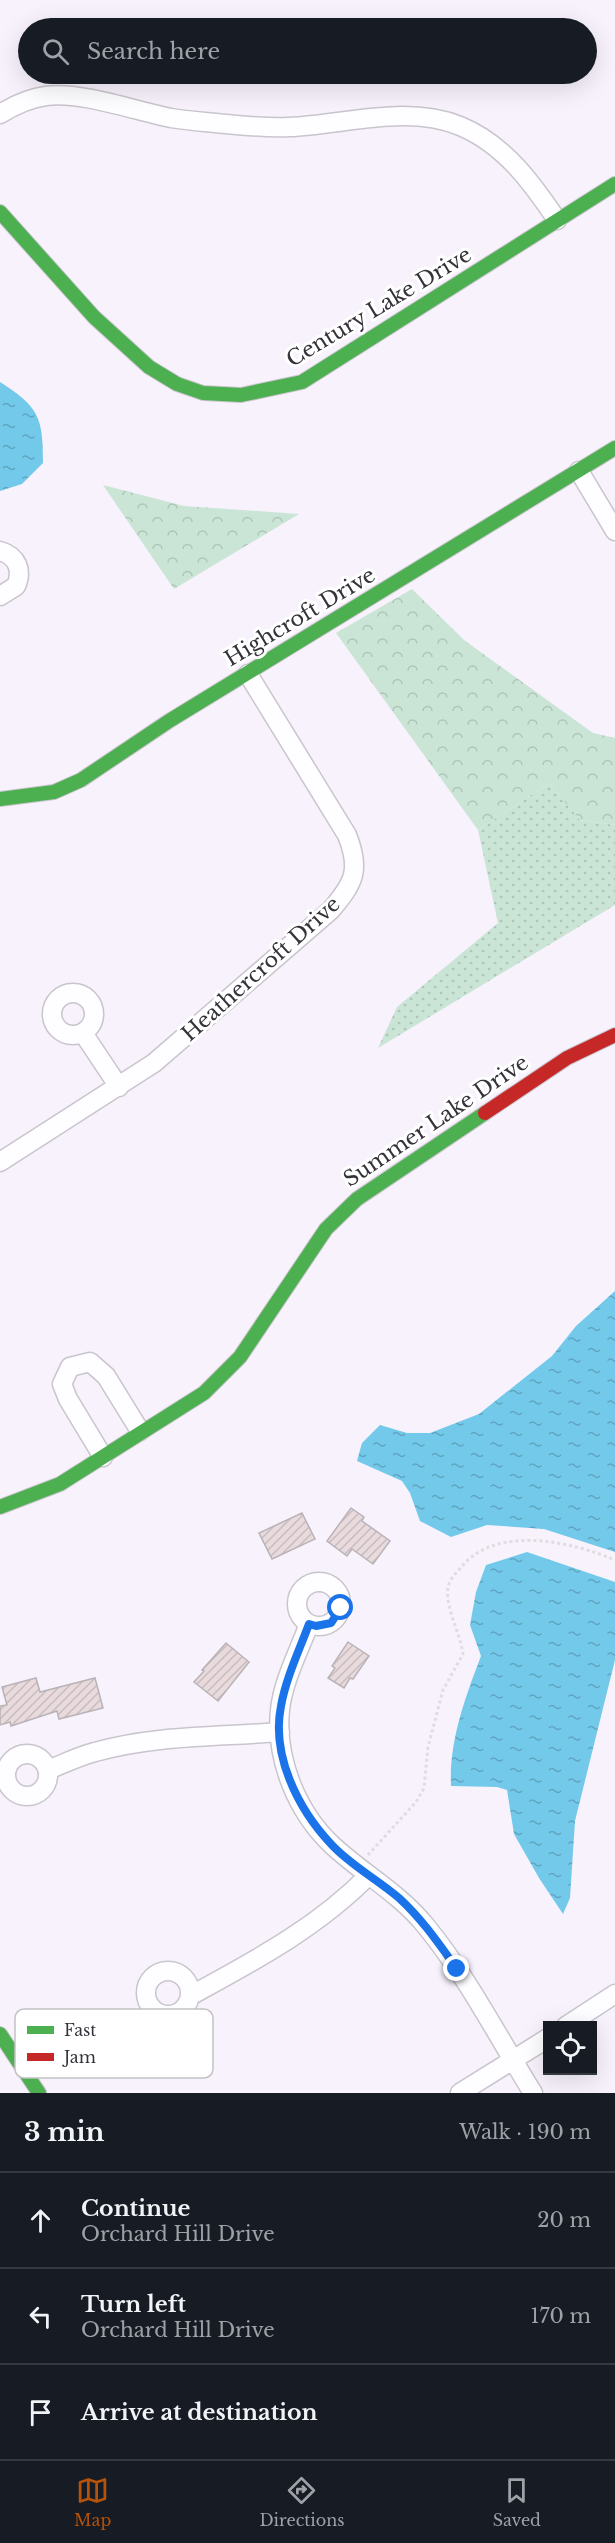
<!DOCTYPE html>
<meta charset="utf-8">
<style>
:root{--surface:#171b24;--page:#20242c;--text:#f1f3f6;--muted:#9ea1a6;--line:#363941;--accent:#b45309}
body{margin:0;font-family:"Libre Baskerville",serif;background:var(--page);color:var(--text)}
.controls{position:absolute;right:18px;bottom:18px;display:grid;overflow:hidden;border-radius:0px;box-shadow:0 6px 24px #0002}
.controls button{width:54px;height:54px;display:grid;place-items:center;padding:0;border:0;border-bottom:2px solid var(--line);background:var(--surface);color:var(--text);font:30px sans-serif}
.stop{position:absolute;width:18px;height:18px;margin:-14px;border:4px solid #1a73e8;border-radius:50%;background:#fff}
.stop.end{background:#1a73e8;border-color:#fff;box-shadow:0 2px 6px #0008}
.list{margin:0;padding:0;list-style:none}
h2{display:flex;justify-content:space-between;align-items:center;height:78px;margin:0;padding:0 24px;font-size:26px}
h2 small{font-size:20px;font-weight:400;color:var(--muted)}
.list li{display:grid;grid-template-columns:39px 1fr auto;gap:18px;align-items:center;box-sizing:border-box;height:96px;padding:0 24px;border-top:2px solid var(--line)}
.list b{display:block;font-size:22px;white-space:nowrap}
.list p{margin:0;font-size:20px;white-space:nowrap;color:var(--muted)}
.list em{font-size:20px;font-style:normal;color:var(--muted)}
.icon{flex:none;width:33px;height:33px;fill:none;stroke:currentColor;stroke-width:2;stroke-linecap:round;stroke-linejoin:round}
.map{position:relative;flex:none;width:615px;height:2093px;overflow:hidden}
.search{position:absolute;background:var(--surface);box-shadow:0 6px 24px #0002;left:18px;right:18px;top:18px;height:66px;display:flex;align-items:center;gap:15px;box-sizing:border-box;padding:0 21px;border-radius:33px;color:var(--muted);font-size:22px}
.sheet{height:366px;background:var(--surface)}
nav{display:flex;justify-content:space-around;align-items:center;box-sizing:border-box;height:84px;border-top:2px solid var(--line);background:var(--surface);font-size:16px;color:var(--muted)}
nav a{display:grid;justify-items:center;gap:3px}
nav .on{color:var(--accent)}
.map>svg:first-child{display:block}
.grass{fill:url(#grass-dots)}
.forest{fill:url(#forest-crowns)}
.water{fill:url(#water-ripples)}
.building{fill:url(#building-hatch);stroke:#b9b3b7;stroke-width:1.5}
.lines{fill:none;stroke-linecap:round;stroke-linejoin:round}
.street-casing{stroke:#c9c5cd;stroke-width:21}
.fast-casing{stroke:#c9c5cd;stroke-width:16}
.jam-casing{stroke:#c9c5cd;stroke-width:16}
.path{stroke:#dedddf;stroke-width:3;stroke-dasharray:3 3;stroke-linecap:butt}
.street{stroke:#fefdff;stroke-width:18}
.fast{stroke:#4caf50;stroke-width:14}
.jam{stroke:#c62828;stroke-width:14}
.route{stroke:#1a73e8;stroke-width:8}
.labels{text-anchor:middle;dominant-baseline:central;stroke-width:6;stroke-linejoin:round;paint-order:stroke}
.street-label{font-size:21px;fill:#35323a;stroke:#fff}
.key{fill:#fff;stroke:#c2c2c4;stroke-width:1.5}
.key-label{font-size:16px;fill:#35323a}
</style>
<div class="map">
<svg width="615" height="2093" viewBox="0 0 615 2093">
<defs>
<pattern id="grass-dots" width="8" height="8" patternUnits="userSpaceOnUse" patternTransform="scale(1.5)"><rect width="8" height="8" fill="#cae5d5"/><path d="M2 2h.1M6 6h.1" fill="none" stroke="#aec5b8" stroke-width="1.8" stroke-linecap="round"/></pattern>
<pattern id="forest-crowns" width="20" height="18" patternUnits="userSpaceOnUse" patternTransform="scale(1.5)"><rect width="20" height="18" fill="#cae5d5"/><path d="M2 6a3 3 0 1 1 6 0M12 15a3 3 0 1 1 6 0" fill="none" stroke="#aec5b8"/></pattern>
<pattern id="water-ripples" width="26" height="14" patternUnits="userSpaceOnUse" patternTransform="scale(1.5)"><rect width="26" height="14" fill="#73c9ea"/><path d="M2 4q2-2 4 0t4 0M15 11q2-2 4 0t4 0" fill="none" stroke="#5fa4bf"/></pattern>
<pattern id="building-hatch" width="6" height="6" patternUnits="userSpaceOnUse" patternTransform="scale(1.5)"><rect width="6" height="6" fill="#e9dbdd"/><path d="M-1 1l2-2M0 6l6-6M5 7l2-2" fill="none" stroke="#c8bcbe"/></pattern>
</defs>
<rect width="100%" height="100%" fill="#f7f2fc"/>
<path class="grass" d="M 549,783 L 580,820 L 615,825 L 615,905 L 378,1048 L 397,1007 L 498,923 L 478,830 Z"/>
<path class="forest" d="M 103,485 L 184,506 L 299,514 L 174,589 Z
M 412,589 L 464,640 L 593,733 L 615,738 L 615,825 L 580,820 L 549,783 L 478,830 L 336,633 Z"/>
<path class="water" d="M 0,382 C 39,407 43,417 43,463 L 22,484 L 0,491 Z
M 615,1291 L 615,1552 L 544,1529 L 487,1525 L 451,1537 L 420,1521 L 410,1493 L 402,1481 L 357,1461 L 362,1443 L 380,1425 L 407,1433 L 430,1433 L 479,1414 L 552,1356 L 576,1326 Z
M 527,1552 L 615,1582 L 615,1660 L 575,1821 L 570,1898 L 563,1914 L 539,1878 L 514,1834 L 507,1790 L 497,1787 L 451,1786 C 449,1741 465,1698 481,1656 L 470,1625 L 476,1592 L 486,1565 Z"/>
<path class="building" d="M 351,1508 L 364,1517 L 362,1521 L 390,1541 L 373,1564 L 352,1549 L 347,1556 L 327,1541 Z
M 302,1513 L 315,1539 L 272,1559 L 259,1533 Z
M 348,1642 L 369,1656 L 353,1679 L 350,1678 L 344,1688 L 328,1678 L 335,1668 L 332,1666 Z
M 226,1643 L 249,1662 L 218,1701 L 194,1682 L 204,1671 L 202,1670 Z
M 36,1678 L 40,1692 L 95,1678 L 103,1708 L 59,1719 L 57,1711 L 11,1726 L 10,1722 L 0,1725 L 0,1706 L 7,1705 L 2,1687 Z"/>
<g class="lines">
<g class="street-casing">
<path id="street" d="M 0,114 C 13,106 30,98 46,96 C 80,91 136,111 171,118 C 189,121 208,122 226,124 C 246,126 268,128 289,127 C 344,125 407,104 460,126 C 504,144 532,183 557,220
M 579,471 L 615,531
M 0,551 C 17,556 23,570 16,586 L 0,596
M52 1014a21 21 0 1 1 42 0a21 21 0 1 1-42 0Z
M 83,1033 L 119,1087
M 0,1162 L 154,1063 L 331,910 C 354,883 361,870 347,835 L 248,674
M 103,1457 L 68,1399 L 62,1384 L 70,1367 L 90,1362 L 106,1376 L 140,1431
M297 1604a22 22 0 1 1 44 0a22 22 0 1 1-44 0Z
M 309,1624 C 299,1651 283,1681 280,1710 C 275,1759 297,1812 332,1845 C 362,1873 399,1893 425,1925 C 467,1976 498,2037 533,2093
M6 1775a21 21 0 1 1 42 0a21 21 0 1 1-42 0Z
M 48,1770 C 63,1764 79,1756 95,1752 C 155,1735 218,1737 280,1732
M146 1993a22 22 0 1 1 44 0a22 22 0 1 1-44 0Z
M 190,1996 C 254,1961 317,1928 369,1875
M 566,2026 L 615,1994
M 460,2093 L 548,2038"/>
</g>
<g class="fast-casing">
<path id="fast" d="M 0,212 L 94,317 L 149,367 L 177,384 L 203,393 L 241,395 L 302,382 L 615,184
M 0,799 L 54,792 L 81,780 L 169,721 L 615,448
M 0,1507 L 60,1484 L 204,1393 L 240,1357 L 326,1229 L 357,1199 L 485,1113
M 0,2034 L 39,2093"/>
</g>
<g class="jam-casing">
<path id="jam" d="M 485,1113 L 567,1058 L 615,1035"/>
</g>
<path class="path" d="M 368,1855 L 416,1802 L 424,1788 L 428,1747 L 443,1690 L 463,1654 C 460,1632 445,1608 448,1587 C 450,1578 459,1570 464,1564 C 500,1525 572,1542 615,1560"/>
<use href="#street" class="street"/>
<use href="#fast" class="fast"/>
<use href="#jam" class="jam"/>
</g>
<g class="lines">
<path class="route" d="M 341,1608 L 331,1623 L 316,1626 L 309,1624 C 299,1651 286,1678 281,1706 C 271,1755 298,1809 331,1844 C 350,1865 377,1879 399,1898 C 422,1919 439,1944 457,1969"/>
</g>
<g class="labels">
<g class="street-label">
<text transform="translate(379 307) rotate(-31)">Century Lake Drive</text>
<text transform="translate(300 617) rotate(-31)">Highcroft Drive</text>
<text transform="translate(261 969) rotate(-42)">Heathercroft Drive</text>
<text transform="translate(436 1121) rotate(-34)">Summer Lake Drive</text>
</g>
</g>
<rect x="15" y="2009" width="198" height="69" rx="9" class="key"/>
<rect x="27" y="2026" width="27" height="8" fill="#4caf50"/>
<rect x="27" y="2053" width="27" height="8" fill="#c62828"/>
<g class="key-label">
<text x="64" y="2036">Fast</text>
<text x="64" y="2063">Jam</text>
</g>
</svg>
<div class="controls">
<button><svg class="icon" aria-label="locate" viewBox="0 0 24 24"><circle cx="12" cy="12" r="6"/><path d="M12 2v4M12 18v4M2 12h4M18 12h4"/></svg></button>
</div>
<div class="stop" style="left:341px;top:1608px"></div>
<div class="stop end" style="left:457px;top:1969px"></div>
<div class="search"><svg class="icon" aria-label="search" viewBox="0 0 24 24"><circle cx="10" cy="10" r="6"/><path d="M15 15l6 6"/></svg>Search here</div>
</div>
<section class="sheet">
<h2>3 min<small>Walk · 190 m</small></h2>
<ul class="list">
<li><svg class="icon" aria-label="ahead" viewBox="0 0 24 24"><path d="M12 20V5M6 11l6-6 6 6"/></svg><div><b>Continue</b><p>Orchard Hill Drive</p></div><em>20 m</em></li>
<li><svg class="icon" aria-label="left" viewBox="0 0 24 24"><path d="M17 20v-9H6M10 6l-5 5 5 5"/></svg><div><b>Turn left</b><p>Orchard Hill Drive</p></div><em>170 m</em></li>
<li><svg class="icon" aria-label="arrive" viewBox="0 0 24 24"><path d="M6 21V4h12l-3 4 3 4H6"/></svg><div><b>Arrive at destination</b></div></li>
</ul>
</section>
<nav>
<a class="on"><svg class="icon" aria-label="map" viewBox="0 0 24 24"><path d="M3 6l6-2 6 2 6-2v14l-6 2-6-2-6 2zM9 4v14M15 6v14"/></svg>Map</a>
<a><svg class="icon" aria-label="directions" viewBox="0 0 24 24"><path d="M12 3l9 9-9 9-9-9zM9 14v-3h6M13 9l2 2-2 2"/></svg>Directions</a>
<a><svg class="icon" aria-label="saved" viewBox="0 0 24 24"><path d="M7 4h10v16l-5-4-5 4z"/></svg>Saved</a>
</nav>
